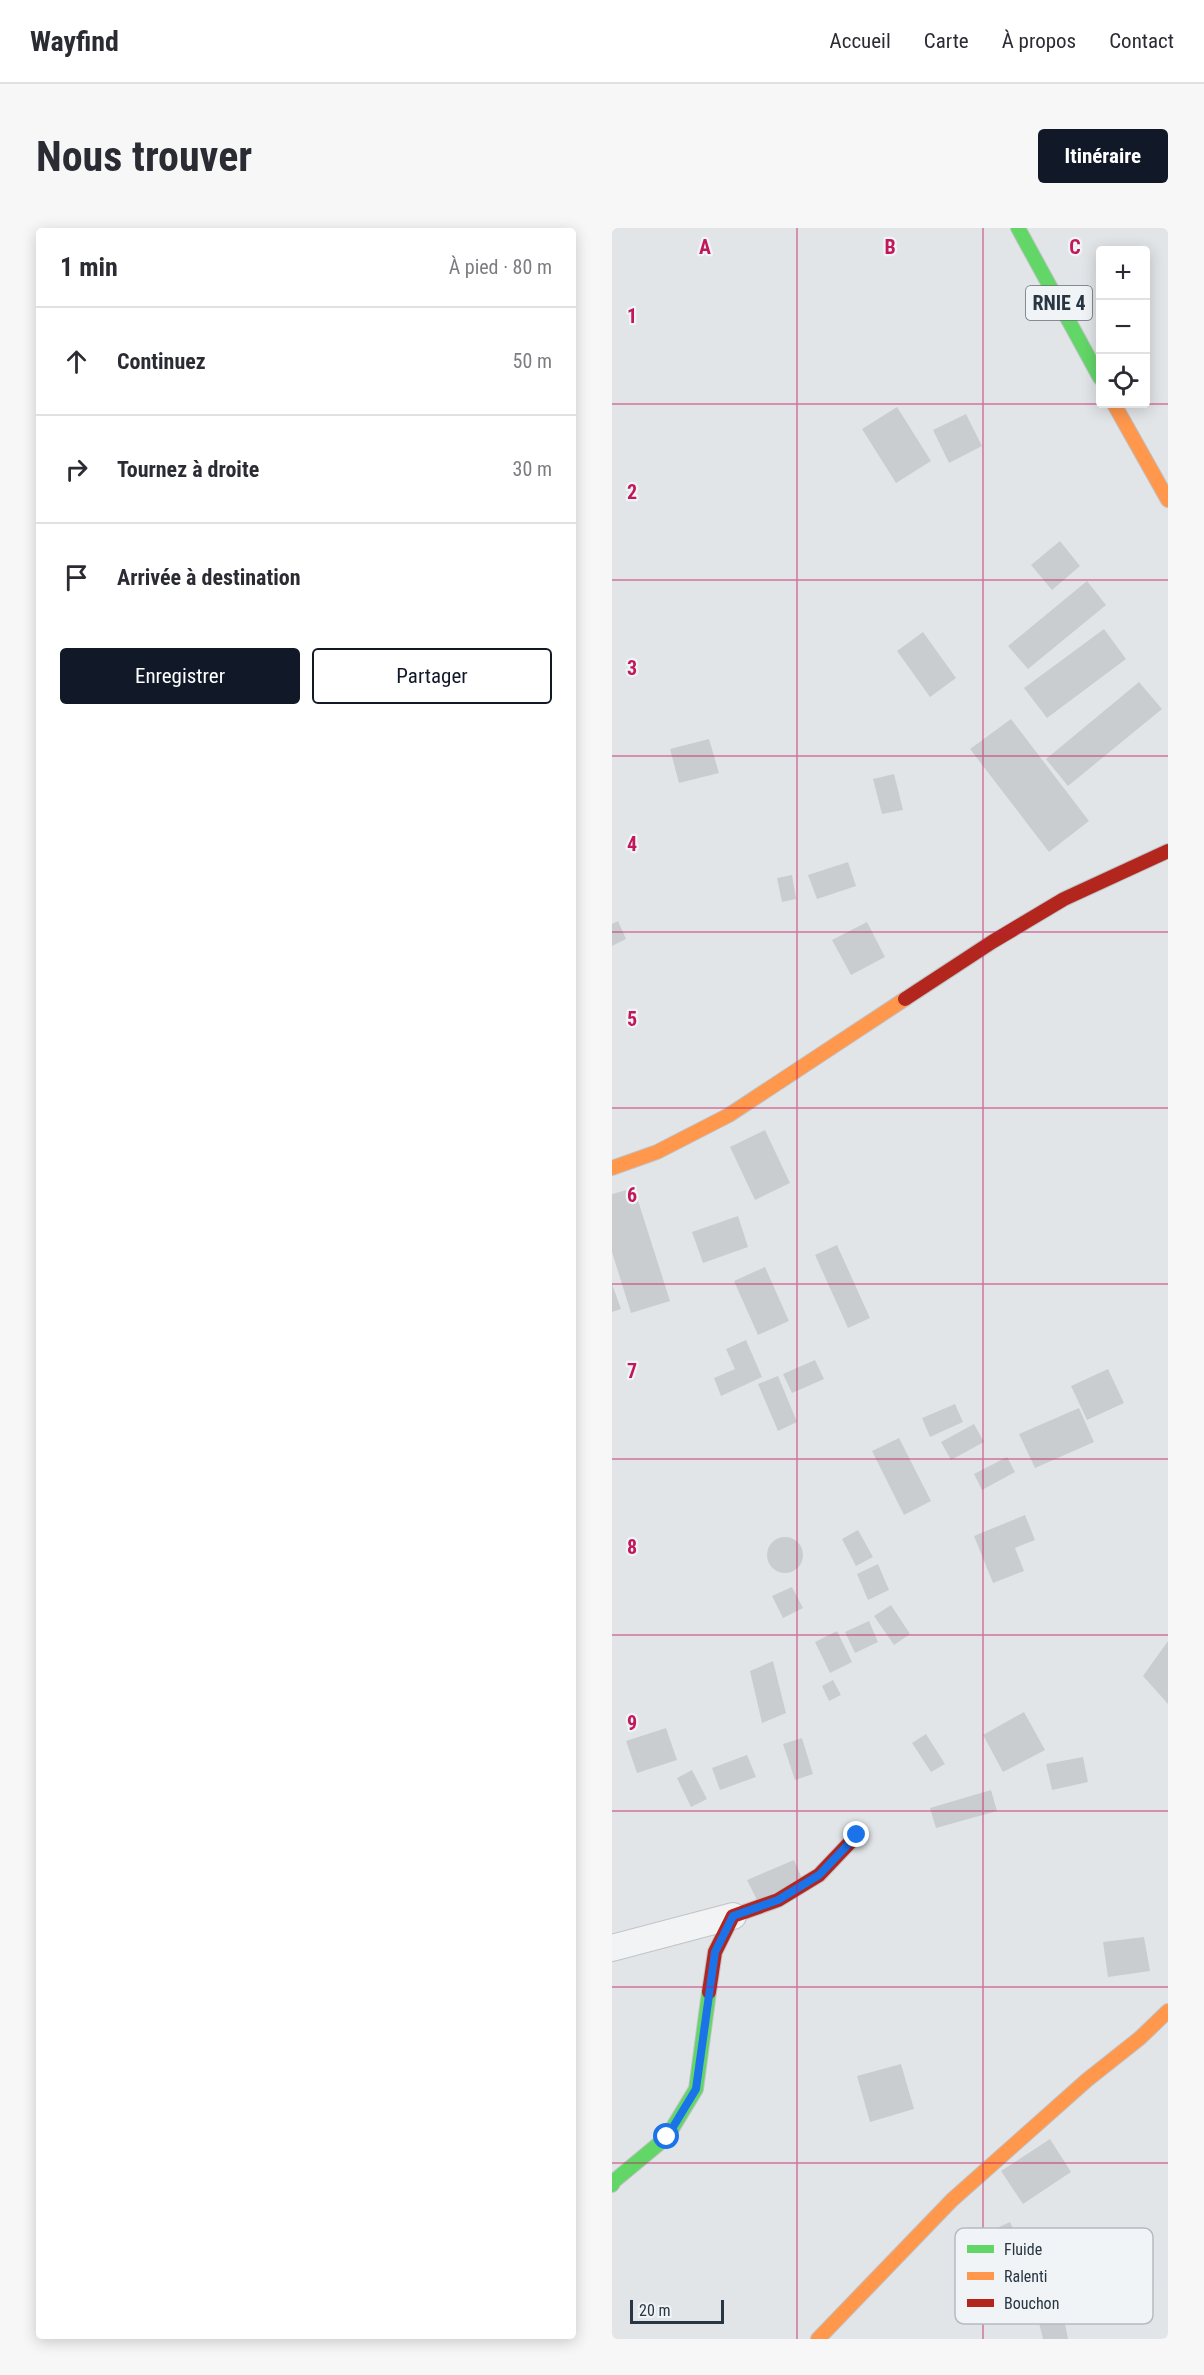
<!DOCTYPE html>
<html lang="fr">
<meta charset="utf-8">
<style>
:root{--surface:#fff;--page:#f7f7f7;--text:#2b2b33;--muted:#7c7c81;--line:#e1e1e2;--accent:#111827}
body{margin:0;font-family:"Roboto Condensed",sans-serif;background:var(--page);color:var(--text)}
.controls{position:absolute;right:18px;top:18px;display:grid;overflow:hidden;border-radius:6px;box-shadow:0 3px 15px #0003}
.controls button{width:54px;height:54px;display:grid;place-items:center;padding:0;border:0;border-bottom:2px solid var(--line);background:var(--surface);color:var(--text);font:30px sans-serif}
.scale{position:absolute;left:18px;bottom:15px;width:94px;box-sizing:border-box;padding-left:6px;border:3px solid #283542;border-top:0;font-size:16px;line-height:21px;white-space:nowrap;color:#283542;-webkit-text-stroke:4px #f0f4f7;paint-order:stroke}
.stop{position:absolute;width:18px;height:18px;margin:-14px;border:4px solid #1a73e8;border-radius:50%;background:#fff}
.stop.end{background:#1a73e8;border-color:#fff;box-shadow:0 2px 6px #0008}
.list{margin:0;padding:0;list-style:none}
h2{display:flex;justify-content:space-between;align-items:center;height:78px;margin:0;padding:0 24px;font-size:26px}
h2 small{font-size:20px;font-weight:400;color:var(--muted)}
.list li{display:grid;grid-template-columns:39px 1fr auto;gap:18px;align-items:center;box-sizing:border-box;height:108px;padding:0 24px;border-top:2px solid var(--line)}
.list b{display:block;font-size:22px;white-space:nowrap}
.list em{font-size:20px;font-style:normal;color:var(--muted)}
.actions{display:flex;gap:12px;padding:18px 24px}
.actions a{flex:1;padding:14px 0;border:2px solid var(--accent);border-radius:6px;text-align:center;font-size:21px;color:var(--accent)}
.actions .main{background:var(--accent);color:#fff}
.icon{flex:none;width:33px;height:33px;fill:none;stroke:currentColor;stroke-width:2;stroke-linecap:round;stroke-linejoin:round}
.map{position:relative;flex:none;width:556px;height:2111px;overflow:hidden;border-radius:6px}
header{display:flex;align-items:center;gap:36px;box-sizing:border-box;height:84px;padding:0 30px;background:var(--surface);border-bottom:2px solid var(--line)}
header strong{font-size:28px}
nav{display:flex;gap:33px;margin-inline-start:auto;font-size:21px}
.intro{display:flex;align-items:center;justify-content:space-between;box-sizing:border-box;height:144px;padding:0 36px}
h1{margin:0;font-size:42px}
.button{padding:15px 27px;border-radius:6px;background:var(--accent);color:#fff;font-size:21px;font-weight:700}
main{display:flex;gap:36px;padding:0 36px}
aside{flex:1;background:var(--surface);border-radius:6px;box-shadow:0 3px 15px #0003}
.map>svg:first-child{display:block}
.building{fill:#cacdd0}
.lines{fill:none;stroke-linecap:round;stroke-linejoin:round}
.street-casing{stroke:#c0c3c6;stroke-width:28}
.fast-casing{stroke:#c0c3c6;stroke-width:16}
.slow-casing{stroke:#c0c3c6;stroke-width:16}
.jam-casing{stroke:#c0c3c6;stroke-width:16}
.street{stroke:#f2f3f4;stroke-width:26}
.fast{stroke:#63d668;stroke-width:14}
.slow{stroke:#ff974d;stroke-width:14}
.jam{stroke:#b3261e;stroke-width:14}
.route{stroke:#1a73e8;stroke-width:8}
.grid{fill:none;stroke:#c2185b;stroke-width:1.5;stroke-opacity:0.55}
.labels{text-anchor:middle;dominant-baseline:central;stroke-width:4.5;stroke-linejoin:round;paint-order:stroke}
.shield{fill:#f0f4f7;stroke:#646e78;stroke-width:1.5}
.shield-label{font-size:20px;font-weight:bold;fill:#283542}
.key{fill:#f0f4f7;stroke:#b4bbc1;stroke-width:1.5}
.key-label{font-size:16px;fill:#283542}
.grid-label{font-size:20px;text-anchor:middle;font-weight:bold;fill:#c2185b;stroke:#f0f4f7;stroke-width:4.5;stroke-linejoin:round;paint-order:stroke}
</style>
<header>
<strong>Wayfind</strong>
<nav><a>Accueil</a><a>Carte</a><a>À propos</a><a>Contact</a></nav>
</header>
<div class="intro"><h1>Nous trouver</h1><a class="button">Itinéraire</a></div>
<main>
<aside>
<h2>1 min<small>À pied · 80 m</small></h2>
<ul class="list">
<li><svg class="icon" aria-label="ahead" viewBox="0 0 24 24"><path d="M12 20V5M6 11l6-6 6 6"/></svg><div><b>Continuez</b></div><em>50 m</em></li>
<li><svg class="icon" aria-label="right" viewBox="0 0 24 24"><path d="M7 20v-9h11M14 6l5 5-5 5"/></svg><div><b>Tournez à droite</b></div><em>30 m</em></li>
<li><svg class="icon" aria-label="arrive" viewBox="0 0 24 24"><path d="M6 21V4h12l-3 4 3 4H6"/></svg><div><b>Arrivée à destination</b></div></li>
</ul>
<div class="actions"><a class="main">Enregistrer</a><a>Partager</a></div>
</aside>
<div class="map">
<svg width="556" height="2111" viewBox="0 0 556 2111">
<rect width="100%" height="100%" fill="#e2e5e8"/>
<path class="building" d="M 285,179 L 319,233 L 284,255 L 250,201 Z
M 354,186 L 370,218 L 337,235 L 321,202 Z
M 448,313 L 468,338 L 440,362 L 419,337 Z
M 475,353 L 494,377 L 416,441 L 396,418 Z
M 492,401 L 514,431 L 435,490 L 412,460 Z
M 311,404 L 344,450 L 318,469 L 285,423 Z
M 527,454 L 550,481 L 456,558 L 434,531 Z
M 399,491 L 477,593 L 437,624 L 358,521 Z
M 97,511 L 107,545 L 67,555 L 58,521 Z
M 282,546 L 291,582 L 270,586 L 261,551 Z
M 236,634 L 244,658 L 205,671 L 196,647 Z
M 180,647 L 184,671 L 170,674 L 165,650 Z
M 6,693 L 14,711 L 0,718 L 0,696 Z
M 255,694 L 273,729 L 239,747 L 220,712 Z
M 153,902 L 178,955 L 143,972 L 118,919 Z
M 22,960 L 58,1073 L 19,1085 L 0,1024 L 0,966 Z
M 126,988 L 136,1019 L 91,1035 L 80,1004 Z
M 225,1017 L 258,1090 L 236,1100 L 203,1027 Z
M 153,1039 L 177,1093 L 146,1107 L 122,1053 Z
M 0,1056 L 9,1081 L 0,1084 Z
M 134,1112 L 150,1149 L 109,1168 L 102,1150 L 123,1141 L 114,1121 Z
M 203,1132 L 212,1151 L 180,1165 L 171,1146 Z
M 496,1141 L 512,1175 L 475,1192 L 459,1158 Z
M 166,1148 L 185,1194 L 166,1203 L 146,1156 Z
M 343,1176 L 351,1194 L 318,1209 L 310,1190 Z
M 467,1180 L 482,1214 L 423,1240 L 407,1206 Z
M 362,1196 L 372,1214 L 339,1232 L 329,1214 Z
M 287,1210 L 319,1273 L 292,1287 L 260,1223 Z
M 395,1229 L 403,1244 L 370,1262 L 362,1246 Z
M 413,1287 L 423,1312 L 403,1320 L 412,1343 L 381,1355 L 362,1308 Z
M 246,1302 L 261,1329 L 244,1338 L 230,1311 Z
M155 1327a18 18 0 1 1 36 0a18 18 0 1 1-36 0Z
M 266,1336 L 277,1362 L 256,1372 L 245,1346 Z
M 180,1359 L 191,1380 L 171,1390 L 160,1368 Z
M 279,1377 L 298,1406 L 282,1417 L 262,1388 Z
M 257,1393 L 266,1414 L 243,1425 L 233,1404 Z
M 225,1403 L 240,1434 L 218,1445 L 203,1414 Z
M 556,1413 L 556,1476 L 531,1448 Z
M 161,1433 L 174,1485 L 150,1495 L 138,1443 Z
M 221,1452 L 229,1467 L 217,1473 L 210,1458 Z
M 412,1484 L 433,1522 L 391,1544 L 371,1507 Z
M 54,1500 L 65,1532 L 25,1545 L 14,1513 Z
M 314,1506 L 333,1536 L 319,1544 L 300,1515 Z
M 190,1510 L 201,1546 L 183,1552 L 171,1516 Z
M 135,1527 L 144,1549 L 108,1562 L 100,1540 Z
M 471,1529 L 476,1554 L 440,1562 L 434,1536 Z
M 80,1542 L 95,1571 L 79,1579 L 65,1550 Z
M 379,1562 L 385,1583 L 324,1600 L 318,1580 Z
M 182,1632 L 191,1653 L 145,1672 L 135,1652 Z
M 532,1709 L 538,1743 L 496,1749 L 491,1714 Z
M 289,1836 L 302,1881 L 258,1894 L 245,1848 Z
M 438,1911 L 459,1944 L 411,1976 L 389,1943 Z
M 398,1994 L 422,2046 L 370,2070 L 346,2018 Z
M 482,1999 L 490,2022 L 477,2027 L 468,2003 Z
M 452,2090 L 456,2111 L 431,2111 L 427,2095 Z"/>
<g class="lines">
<g class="street-casing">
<path id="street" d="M 0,1720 L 121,1688"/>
</g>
<g class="fast-casing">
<path id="fast" d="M 406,0 L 488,150
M 0,1957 L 2,1953 L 55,1909 L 84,1861 L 97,1764"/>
</g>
<g class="slow-casing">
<path id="slow" d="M 502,176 L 556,272
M 0,940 L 45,924 L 117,887 L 293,771
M 206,2111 L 340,1972 L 475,1852 L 528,1810 L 556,1783"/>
</g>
<g class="jam-casing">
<path id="jam" d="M 293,771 L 380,714 L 452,671 L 556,623
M 97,1764 L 103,1724 L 121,1688 L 166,1672 L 207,1647 L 245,1607"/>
</g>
<use href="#street" class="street"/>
<use href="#fast" class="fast"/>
<use href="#slow" class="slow"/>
<use href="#jam" class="jam"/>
</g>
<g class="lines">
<path class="route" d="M 55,1909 L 84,1861 L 103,1724 L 121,1688 L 166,1672 L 207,1647 L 245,1607"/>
</g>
<path class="grid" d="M 185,0 L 185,2111M 371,0 L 371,2111M 0,176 L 556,176M 0,352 L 556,352M 0,528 L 556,528M 0,704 L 556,704M 0,880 L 556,880M 0,1056 L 556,1056M 0,1231 L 556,1231M 0,1407 L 556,1407M 0,1583 L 556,1583M 0,1759 L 556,1759M 0,1935 L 556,1935"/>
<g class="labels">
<rect class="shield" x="414" y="58" width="66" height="34" rx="4.5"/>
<g class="shield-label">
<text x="447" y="75">RNIE 4</text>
</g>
</g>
<rect x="343" y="2000" width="198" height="96" rx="9" class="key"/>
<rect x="355" y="2017" width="27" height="8" fill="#63d668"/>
<rect x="355" y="2044" width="27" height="8" fill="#ff974d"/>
<rect x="355" y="2071" width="27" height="8" fill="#b3261e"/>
<g class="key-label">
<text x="392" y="2027">Fluide</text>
<text x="392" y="2054">Ralenti</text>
<text x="392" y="2081">Bouchon</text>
</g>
<g class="grid-label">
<text x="93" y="26">A</text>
<text x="278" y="26">B</text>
<text x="463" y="26">C</text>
<text x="20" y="95">1</text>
<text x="20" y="271">2</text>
<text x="20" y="447">3</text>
<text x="20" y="623">4</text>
<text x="20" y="798">5</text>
<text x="20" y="974">6</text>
<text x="20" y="1150">7</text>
<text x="20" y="1326">8</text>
<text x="20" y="1502">9</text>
</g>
</svg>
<div class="controls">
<button>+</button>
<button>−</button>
<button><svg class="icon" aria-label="locate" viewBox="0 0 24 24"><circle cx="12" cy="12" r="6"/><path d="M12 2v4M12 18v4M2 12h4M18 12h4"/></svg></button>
</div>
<div class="scale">20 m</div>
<div class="stop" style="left:55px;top:1909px"></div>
<div class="stop end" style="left:245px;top:1607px"></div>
</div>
</main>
